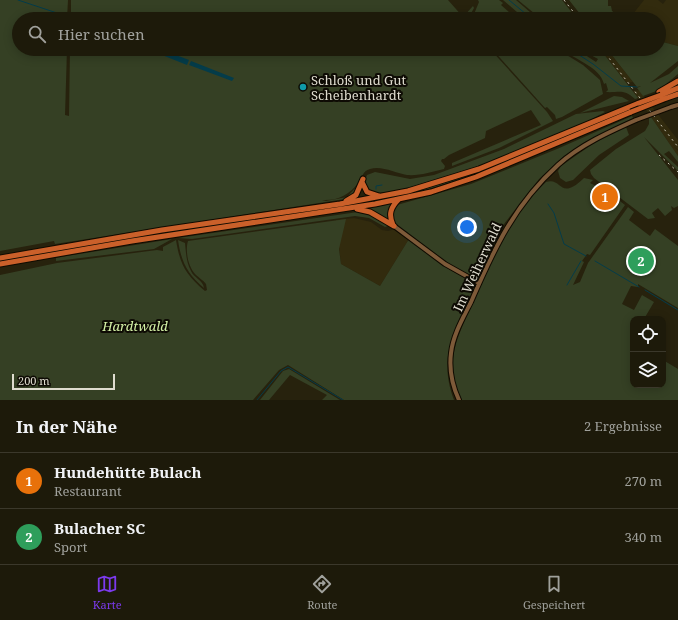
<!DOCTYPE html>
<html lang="de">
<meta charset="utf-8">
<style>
:root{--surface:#1d1a0a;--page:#2a2718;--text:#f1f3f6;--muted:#a0a19c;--line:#3b382b;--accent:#7c3aed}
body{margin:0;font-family:"Noto Serif",serif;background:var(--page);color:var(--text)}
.controls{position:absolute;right:12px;bottom:12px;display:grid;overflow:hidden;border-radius:8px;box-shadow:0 2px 10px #0003}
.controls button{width:36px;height:36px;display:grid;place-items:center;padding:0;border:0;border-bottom:1px solid var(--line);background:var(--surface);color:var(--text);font:20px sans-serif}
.scale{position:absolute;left:12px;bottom:10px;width:103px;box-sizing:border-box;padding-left:4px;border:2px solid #dfdccf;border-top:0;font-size:11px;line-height:14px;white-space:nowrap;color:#dfdccf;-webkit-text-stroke:3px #0e0b04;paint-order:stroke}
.you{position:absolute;left:467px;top:227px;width:14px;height:14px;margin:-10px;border:3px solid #fff;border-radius:50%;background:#1a73e8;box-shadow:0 0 0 6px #1a73e833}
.badge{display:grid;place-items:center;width:26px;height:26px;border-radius:50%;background:var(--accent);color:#fff;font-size:13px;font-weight:700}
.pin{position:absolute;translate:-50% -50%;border:2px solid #fff;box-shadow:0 1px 4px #0006}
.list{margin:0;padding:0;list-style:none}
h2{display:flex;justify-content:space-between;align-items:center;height:52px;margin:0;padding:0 16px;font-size:17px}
h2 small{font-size:13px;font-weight:400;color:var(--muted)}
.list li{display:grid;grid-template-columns:26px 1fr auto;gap:12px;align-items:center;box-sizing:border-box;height:56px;padding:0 16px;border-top:1px solid var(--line)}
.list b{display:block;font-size:15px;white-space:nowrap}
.list p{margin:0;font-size:13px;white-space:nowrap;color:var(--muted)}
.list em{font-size:13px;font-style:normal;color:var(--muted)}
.icon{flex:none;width:22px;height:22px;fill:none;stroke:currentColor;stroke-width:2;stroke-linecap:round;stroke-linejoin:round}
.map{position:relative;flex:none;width:678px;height:400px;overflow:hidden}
.search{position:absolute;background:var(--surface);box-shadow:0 2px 10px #0003;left:12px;right:12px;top:12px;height:44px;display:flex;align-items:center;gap:10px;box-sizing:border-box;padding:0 14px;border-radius:22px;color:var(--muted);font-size:15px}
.sheet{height:164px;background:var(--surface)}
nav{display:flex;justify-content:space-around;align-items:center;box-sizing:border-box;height:56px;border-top:1px solid var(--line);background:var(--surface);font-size:11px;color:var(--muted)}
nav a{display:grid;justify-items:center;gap:2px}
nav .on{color:var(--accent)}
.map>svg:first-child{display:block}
.built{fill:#322b0e}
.green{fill:#354024}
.water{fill:#043c4a}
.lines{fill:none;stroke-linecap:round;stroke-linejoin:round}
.stream{stroke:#043c4a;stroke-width:1}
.secondary-casing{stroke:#100b00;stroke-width:6}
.highway-casing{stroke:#100b00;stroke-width:7}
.secondary{stroke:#7d5a39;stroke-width:4}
.highway{stroke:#ca602a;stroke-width:5}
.rail{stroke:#c8c5b7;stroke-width:1;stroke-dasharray:2 4;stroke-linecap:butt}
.secondary-bridge-casing{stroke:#100b00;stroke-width:6;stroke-linecap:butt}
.highway-bridge-casing{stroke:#100b00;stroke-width:7;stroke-linecap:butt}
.secondary-bridge{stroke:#7d5a39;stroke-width:4}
.highway-bridge{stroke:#ca602a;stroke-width:5}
.culture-dot{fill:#0f9aa8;stroke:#0e0b04;stroke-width:1.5}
.labels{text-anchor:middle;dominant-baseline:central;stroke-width:4;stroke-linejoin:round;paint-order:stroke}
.poi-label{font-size:13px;fill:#dfdccf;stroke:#0e0b04;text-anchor:start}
.street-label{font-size:13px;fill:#dfdccf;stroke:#0e0b04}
.park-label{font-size:13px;font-style:italic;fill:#d4f1a6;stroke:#0e0b04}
</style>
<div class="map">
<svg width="678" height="400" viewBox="0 0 678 400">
<rect width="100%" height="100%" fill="#27220d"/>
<path class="built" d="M 644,0 L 658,0 L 663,4 L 666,0 L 678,0 L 678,46 L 659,41 L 659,19 L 629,19 Z
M 600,49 L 607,49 L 633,82 L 627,83 Z
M 639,90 L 678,140 L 678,150 L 673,145 L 678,151 L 678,156 L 633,91 Z
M 354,218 L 371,222 L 382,230 L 388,231 L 396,229 L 409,239 L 380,286 L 341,264 L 336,220 Z"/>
<path class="green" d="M 0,0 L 68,0 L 67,19 L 19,19 L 19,49 L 67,49 L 65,115 L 69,116 L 70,49 L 490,49 L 547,112 L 553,121 L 499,148 L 452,166 L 452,163 L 541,125 L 531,110 L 486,131 L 485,138 L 449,155 L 444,159 L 442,159 L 441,161 L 445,166 L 444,169 C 432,172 419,176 407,175 C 396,173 381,165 370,169 C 362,171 363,177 359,182 C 349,195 338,201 322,200 L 326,201 L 347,197 L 359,184 L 355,194 L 345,199 L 55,244 L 54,241 L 0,251 Z
M 71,0 L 448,0 L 463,17 L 473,6 L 474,8 L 468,19 L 71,19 Z
M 478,0 L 499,0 L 503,3 L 501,5 L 511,14 L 513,12 L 521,19 L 472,19 L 479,2 Z
M 503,0 L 516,0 L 538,19 L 525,19 Z
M 518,0 L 562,0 L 577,19 L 540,18 Z
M 569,0 L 608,0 L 608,6 L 611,6 L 612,11 L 623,19 L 584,19 Z
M 659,41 L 678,46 L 678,61 L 650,83 L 669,74 L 678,66 L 678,74 L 659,90 L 643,96 L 637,88 L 641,86 L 637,87 L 607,49 L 659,49 Z
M 492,49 L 557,49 L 583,65 L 600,80 L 603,94 L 562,117 L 556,119 L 555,115 L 547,107 L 545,108 Z
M 561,49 L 576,49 L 596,62 L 598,59 L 580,49 L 600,49 L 638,98 L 635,99 C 623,88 619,93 606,92 L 608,90 L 606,83 L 604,84 C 600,67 574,59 561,49 Z
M 614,96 L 622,97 L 629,101 L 580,113 Z
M 603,111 L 605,112 C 570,132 403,201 369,192 L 364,183 L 367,175 L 375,172 L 410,179 L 434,175 L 504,149 L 576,114 Z
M 632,116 L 633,118 L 585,142 L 563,157 L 539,179 L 504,224 L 477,278 C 459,278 411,237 395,225 L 392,213 L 397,205 L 471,184 L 557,149 Z
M 651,117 L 678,156 L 678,162 L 669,151 L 664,154 L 678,167 L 678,171 L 644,137 L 678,180 L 678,206 L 674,208 L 671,206 L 672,210 L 665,216 L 658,208 L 652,213 L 655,218 L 648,219 L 594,178 L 591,174 L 590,170 L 616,149 L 645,131 L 649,124 L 649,118 Z
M 589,126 L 590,127 C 523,155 457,185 385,200 L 56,252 L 101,243 L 395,196 L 470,175 Z
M 626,127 L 629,135 L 599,155 L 573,180 L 566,182 L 560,178 L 558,171 L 561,166 L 594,143 Z
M 584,178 L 593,180 L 590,183 L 596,186 L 593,197 L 605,208 L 611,196 L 598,187 L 599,185 L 625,205 L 590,255 L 587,254 L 582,261 L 584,262 L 573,285 L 580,282 L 588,263 L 628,207 L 634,212 L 629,220 L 650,236 L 655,229 L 678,246 L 678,308 L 638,284 L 638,287 L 631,286 L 622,304 L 634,310 L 642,295 L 654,302 L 644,319 L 633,319 L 633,385 L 663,385 L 663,360 L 678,369 L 678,400 L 462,400 C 455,388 452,372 453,359 C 455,337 468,315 476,296 C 495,255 512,213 546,182 C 563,177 559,202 584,178 Z
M 392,204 L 389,222 L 367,209 L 367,208 Z
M 358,212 L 370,214 L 388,226 L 385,227 L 369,218 L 355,216 L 192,239 L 178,238 Z
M 346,219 L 339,249 L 341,264 L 380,286 L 409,239 C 430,256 449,272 474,282 L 474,288 C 456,327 437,356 454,400 L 344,400 L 288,365 L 279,370 L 253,400 L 0,400 L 0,275 L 57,263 L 157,250 L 163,251 L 163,247 L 176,240 C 180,265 186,275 205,291 L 207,290 L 206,284 C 203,280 199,278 196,275 C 188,267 185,251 188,241 Z
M 172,239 L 154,249 L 56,261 L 56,258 L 67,256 Z
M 178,240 L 185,243 C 186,252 186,262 191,271 C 194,278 203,280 204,288 C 187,274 181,261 178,240 Z
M 289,369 L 340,400 L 322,400 L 327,395 L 290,375 L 269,400 L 260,400 L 283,371 Z"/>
<path class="water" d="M 147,49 L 160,49 L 189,60 L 187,65 Z
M 191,61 L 234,78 L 232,81 L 189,65 Z"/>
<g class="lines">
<path class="stream" d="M 18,0 L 66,16
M 509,0 L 532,19
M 570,49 L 593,64 L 621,86 L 637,87
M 376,189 L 376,186 L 382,185
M 548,204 L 554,213 L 564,244 L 586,256
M 595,261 L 639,287
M 567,285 L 581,261
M 645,290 L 678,310
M 257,400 L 281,371 L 288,367 L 343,400"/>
<g class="secondary-casing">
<path id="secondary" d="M 671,107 L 678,105
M 394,226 L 445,264 L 479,283
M 459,400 C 452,385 449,369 451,353 C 453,335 463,318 471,302 C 494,249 514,205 558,165 C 580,145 609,132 636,120"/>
</g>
<g class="highway-casing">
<path id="highway" d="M 659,92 L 678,81
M 661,95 L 678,88
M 664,99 L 678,94
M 362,182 L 367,192 L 379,196
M 346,201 L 356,195 L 363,179
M 357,209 L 370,212 L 394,226
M 393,225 C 388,214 391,207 399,199
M 0,258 L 162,230 L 340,204 L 408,191 L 479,169 L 639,103
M 0,264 L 132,241 L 375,204 L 431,192 L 476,177 L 631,112"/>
</g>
<use href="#secondary" class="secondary"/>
<use href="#highway" class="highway"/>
<path class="rail" d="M 564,0 L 579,19
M 602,49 L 678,147
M 659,155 L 678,172"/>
<g class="secondary-bridge-casing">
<path id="secondary-bridge" d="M 636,120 L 671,107"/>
</g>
<g class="highway-bridge-casing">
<path id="highway-bridge" d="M 639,103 L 661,95
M 631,112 L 664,99"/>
</g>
<use href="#secondary-bridge" class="secondary-bridge"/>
<use href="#highway-bridge" class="highway-bridge"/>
</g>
<circle class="culture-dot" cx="303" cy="87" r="4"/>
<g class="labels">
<g class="poi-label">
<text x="311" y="80">Schloß und Gut<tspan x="311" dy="15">Scheibenhardt</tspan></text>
</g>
<g class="street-label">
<text transform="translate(477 267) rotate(-65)">Im Weiherwald</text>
</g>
<g class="park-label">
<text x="135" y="326">Hardtwald</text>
</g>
</g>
</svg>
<div class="controls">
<button><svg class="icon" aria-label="locate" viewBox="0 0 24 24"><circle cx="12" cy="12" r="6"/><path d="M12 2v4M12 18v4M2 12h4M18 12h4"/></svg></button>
<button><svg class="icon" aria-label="layers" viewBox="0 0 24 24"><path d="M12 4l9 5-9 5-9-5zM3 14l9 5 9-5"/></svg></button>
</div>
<div class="scale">200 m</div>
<div class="you"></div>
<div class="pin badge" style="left:605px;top:197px;background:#e8710a">1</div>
<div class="pin badge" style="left:641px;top:261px;background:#2e9e5b">2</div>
<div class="search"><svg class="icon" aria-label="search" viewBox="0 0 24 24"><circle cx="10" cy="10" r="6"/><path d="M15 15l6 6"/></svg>Hier suchen</div>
</div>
<section class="sheet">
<h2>In der Nähe<small>2 Ergebnisse</small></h2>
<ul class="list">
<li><span class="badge" style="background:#e8710a">1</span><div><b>Hundehütte Bulach</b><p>Restaurant</p></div><em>270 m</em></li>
<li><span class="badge" style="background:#2e9e5b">2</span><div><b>Bulacher SC</b><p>Sport</p></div><em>340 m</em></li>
</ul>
</section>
<nav>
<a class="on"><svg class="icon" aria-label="map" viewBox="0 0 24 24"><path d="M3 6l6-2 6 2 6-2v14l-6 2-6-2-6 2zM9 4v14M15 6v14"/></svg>Karte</a>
<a><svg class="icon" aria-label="directions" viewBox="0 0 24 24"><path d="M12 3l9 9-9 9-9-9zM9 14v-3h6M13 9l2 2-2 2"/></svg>Route</a>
<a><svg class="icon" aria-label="saved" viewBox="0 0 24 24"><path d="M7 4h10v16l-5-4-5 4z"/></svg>Gespeichert</a>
</nav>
